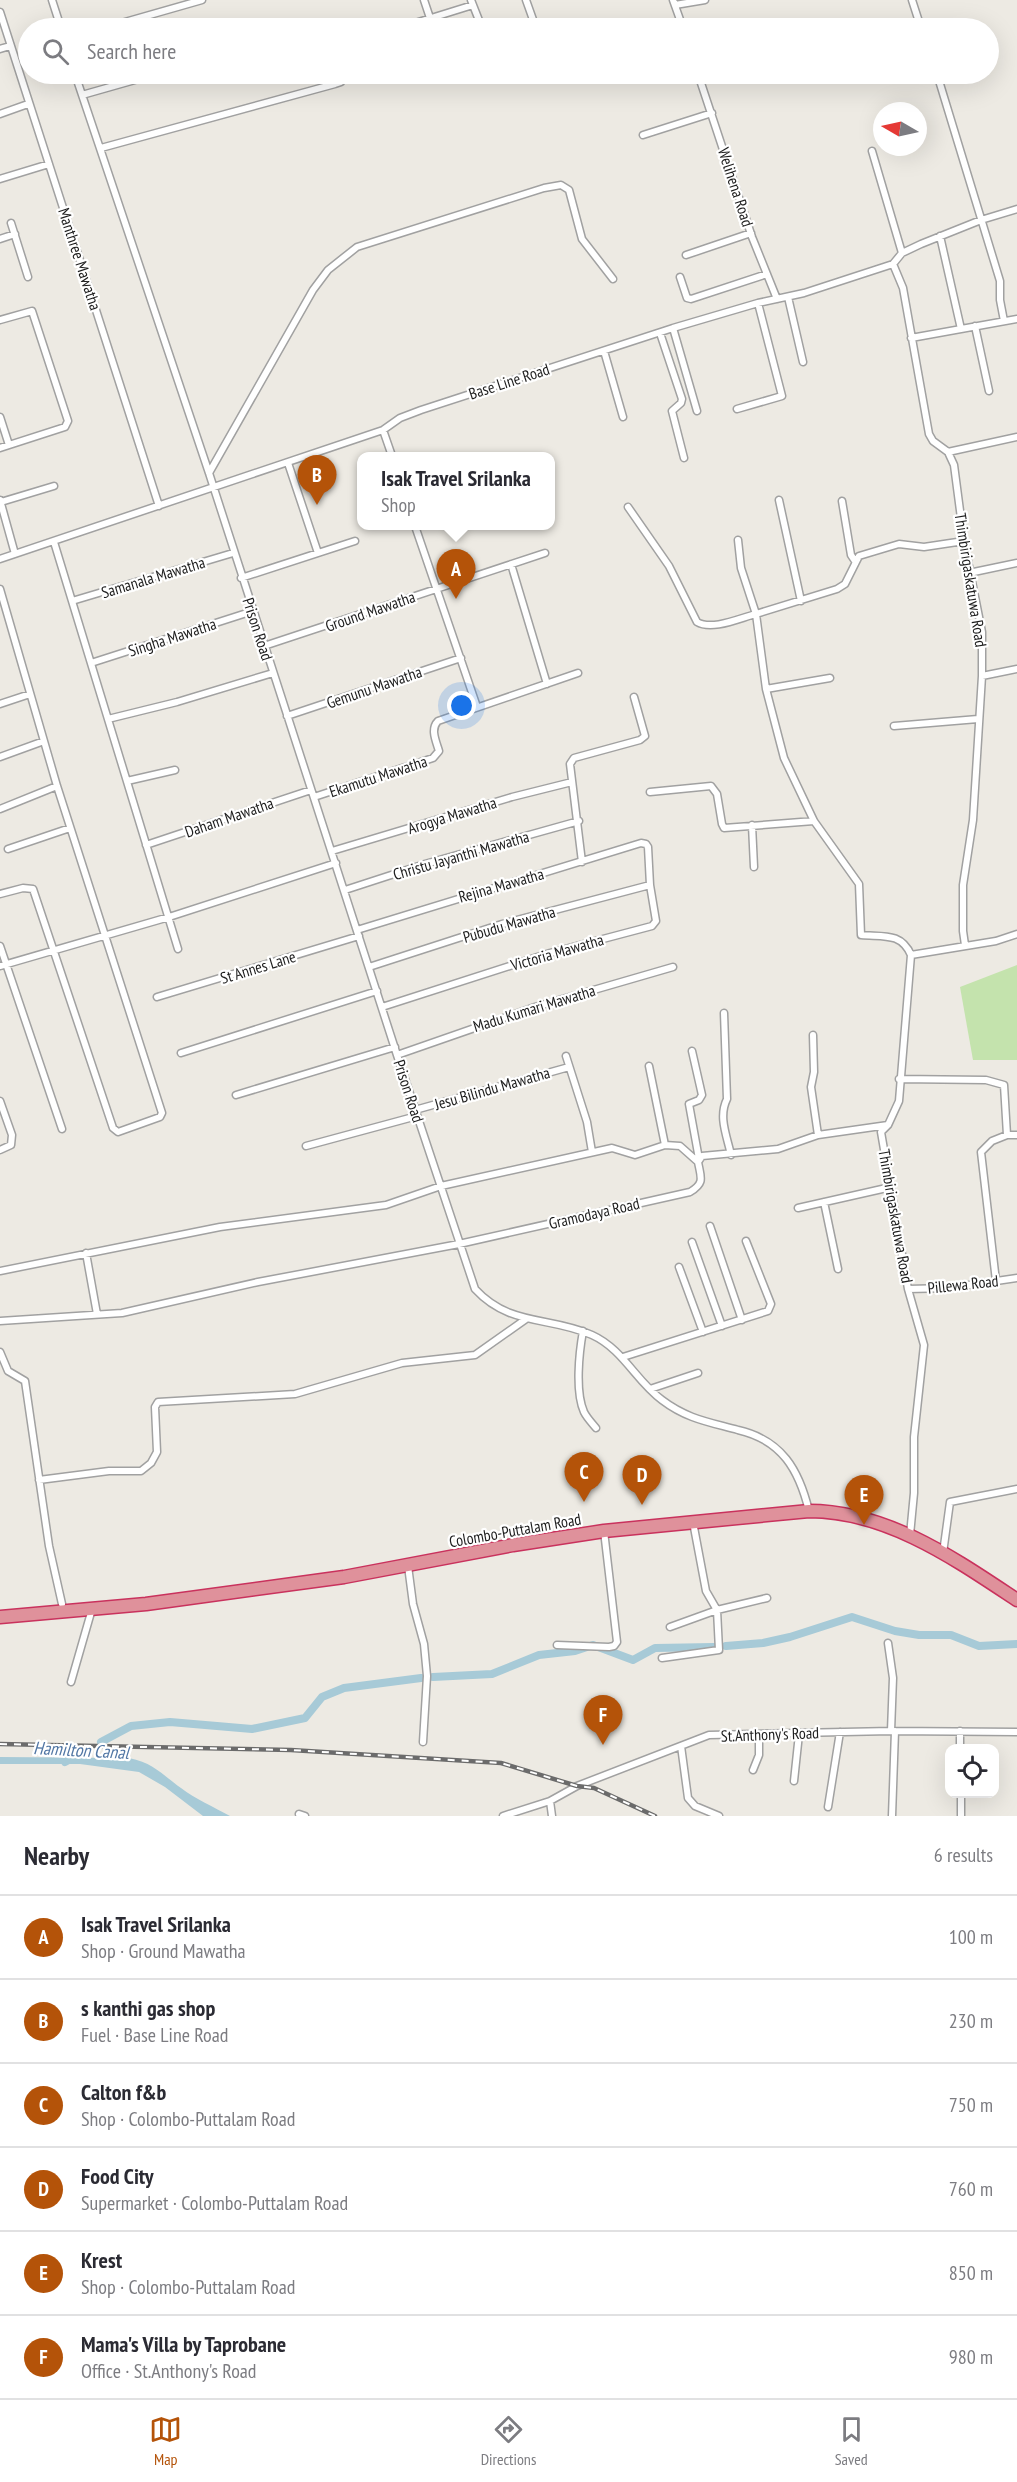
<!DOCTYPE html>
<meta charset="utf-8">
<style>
:root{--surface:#fff;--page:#f2f2f3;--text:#2b2b33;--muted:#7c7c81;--line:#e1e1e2;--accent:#b45309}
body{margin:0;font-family:"PT Sans Narrow",sans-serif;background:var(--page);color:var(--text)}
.controls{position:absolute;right:18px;bottom:18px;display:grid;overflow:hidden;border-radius:12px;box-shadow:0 6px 24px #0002}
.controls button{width:54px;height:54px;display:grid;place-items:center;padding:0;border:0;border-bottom:2px solid var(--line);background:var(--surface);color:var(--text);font:30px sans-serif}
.compass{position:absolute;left:873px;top:102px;width:54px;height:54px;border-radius:50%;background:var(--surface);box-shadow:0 6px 24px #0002;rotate:279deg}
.you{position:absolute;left:462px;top:706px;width:21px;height:21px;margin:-15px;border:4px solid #fff;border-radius:50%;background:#1a73e8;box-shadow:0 0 0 9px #1a73e833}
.badge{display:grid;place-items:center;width:39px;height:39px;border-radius:50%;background:var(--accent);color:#fff;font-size:20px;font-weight:700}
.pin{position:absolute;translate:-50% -50px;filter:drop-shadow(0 2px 3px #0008)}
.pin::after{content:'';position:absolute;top:32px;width:21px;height:18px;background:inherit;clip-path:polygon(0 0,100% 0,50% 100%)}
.popup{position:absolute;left:357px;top:452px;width:198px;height:78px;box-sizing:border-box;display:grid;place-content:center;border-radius:12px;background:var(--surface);filter:drop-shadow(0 2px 4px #0005);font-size:20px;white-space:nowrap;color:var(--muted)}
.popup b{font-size:22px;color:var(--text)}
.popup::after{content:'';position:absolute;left:50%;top:100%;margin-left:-12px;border:12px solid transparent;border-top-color:var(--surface)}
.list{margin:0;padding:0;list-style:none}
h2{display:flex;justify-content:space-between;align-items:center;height:78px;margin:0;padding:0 24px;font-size:26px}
h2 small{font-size:20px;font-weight:400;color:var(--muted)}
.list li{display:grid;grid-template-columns:39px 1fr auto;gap:18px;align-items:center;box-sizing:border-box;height:84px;padding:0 24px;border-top:2px solid var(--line)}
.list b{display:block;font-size:22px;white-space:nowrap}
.list p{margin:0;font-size:20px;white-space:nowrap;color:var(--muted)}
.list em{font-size:20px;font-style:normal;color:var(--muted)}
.icon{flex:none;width:33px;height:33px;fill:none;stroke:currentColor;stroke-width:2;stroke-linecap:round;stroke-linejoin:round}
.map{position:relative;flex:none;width:1017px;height:1816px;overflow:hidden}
.search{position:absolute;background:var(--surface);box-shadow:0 6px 24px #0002;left:18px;right:18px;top:18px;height:66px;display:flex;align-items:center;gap:15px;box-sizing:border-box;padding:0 21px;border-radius:33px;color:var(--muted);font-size:22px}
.sheet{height:582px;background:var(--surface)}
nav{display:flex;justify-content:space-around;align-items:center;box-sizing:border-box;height:84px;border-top:2px solid var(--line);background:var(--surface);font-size:16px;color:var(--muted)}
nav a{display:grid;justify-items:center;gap:3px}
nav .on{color:var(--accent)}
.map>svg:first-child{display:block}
.grass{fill:#c4e3ad}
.water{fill:#a7cad7}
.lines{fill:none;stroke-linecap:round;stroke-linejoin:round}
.canal{stroke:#a7cad7;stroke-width:8}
.street-casing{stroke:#a1a1a1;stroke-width:9}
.highway-casing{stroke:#c9325d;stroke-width:15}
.street{stroke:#fff;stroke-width:6}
.highway{stroke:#df919b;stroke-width:12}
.rail-casing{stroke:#6b6b6b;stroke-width:4.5}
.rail{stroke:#fff;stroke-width:2;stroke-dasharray:7;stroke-linecap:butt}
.labels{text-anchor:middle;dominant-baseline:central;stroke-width:4.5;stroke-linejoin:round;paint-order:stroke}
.street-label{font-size:16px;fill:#1d1d1d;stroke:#fff}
.water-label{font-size:18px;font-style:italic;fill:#5176a4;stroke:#fff}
</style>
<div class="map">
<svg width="1017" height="1816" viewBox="0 0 1017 1816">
<rect width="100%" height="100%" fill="#edeae3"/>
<path class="grass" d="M 1017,965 L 1017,1060 L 973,1060 L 960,987 Z"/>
<path class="water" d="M 0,1757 L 129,1758 C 154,1763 161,1774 181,1788 C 195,1799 214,1807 230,1816 L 203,1816 L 165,1787 L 139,1772 L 80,1764 L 0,1764 Z"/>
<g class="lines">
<path class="canal" d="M 726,1646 L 763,1643 L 790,1637 L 852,1617 L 895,1631 L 919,1635 L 951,1635 L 979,1646 L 1017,1644
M 433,1677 L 492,1674 L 539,1655 L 575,1651 L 593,1645 L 633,1660 L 655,1648 L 714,1647
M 101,1742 L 131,1726 L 170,1722 L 252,1729 L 305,1718 L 322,1697 L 344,1688 L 421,1678
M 65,1762 L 87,1750"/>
<g class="street-casing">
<path id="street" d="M 52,0 L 61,28
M 424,0 L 430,18
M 471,0 L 482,28
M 526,0 L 536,28
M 673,0 L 683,28
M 912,0 L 921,28
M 675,5 L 705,0
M 0,12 L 159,506
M 104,28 L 202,0
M 311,28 L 324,24 L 330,26 L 330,28
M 399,28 L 473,5
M 0,49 L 10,46
M 75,74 L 209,473 L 397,1055 L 475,1289 C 510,1327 550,1316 592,1335 C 623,1349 636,1381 662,1400 C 687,1419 709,1422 738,1430 C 782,1440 799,1470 809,1511
M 698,74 L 752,237 L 777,299
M 937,74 L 1000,281 L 1000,300 L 1004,321
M 82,95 L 156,74
M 0,114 L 28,104
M 643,135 L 712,113
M 101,148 L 335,84 L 341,82 L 342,74
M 872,151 L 902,253
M 0,179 L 49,164
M 11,223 L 28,277
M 940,236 L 961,329
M 0,239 L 15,234
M 686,255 L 751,233
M 893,264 L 903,288 L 929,434 L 933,441 L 948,452 L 954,465 L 964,541 L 982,632 L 982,676 L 973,820 L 963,885 L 963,931 L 965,945
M 680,277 L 687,298 L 691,299 L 767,274
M 788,297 L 803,362
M 0,320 L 32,311 L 68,421 L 65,427 L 0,448
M 975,326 L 989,391
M 673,328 L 697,411
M 660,333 L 682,399 L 681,403 L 672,411 L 684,458
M 911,338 L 1017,319
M 604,351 L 623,417
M 737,409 L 782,396 L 758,303
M 0,417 L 9,445
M 383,430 L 392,456
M 948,452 L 1017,437
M 288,463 L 318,553
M 209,473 L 313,290 L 328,270 L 357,247 L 544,188 L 561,185 L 569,190 L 582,239 L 613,279
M 0,500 L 15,554
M 779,500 L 801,601
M 842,501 L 851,555 L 855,561
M 1,502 L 54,486
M 628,507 L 669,566 L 697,622 C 712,631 740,618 756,614 L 741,568 L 738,540
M 415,526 L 477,707
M 54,542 L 178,949
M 0,559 L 383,430 L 400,418 L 421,410 L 673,328 L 758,303 L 804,293 L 893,264 L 902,253 L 921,244 L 981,220 L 1017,209
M 511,564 L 547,684
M 969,573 L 1017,563
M 241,578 L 355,541
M 0,589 L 57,786 L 162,1113 L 160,1117 L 118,1132 L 113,1128 L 33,889 L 23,888 L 0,894
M 72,601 L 233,553
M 264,646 L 545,553
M 91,663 L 253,611
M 982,676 L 1017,669
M 766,689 L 830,678
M 0,704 L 30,694
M 287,716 L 461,658
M 108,719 L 177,702 L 273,673
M 894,726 L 978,719
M 0,757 L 44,741
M 127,781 L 175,770
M 650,792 L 711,786 L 717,794 L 722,824 L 724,828 L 814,821
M 314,797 L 433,758 L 439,751 C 436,741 430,729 438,721 L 578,673
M 0,809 L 57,786
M 752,825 L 754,867
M 146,845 L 311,790
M 8,849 L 70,828
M 332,851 L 512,797 L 572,782
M 582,862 L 570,764 L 574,758 L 640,740 L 645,736 L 634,697
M 345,890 L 425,864 L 579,821
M 357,930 L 641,843 L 646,844 L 648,847 L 650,885 L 656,921 L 652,926 L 550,953 L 382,1007
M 0,946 L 62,1129
M 911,955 C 901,932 883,937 861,935 L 859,884 L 814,821 L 784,758 L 766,689 L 756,614 L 837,589 L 845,584 L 859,556 L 899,544 L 924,547 L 964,541
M 0,966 L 169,917 L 336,863
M 369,967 L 502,924 L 650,885
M 157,997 L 359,936
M 724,1013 L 727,1099 C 718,1117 727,1136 731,1155
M 813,1035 L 814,1072 L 811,1087 L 818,1135
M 692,1051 L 702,1095 L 699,1100 L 689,1104 L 699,1159
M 181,1053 L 377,991
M 397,1055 L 535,1007 L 673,967
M 566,1056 L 587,1122 L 592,1152
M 649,1066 L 665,1145
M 899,1079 L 986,1080 L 1004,1085 L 1007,1135 L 1017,1135
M 236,1095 L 395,1047
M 0,1101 L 12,1135 L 11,1145 L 0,1150
M 415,1110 L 569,1067
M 306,1146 L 417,1116
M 824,1202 L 838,1269
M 798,1208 L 891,1187
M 710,1226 L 742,1320
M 692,1242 L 722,1326
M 86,1253 L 97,1314
M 679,1267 L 703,1332
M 0,1271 L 220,1227 L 386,1205 L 441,1186 L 612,1148 L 635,1155 L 665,1145 L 680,1146 L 698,1162
M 996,1281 L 981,1152 L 992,1141 L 1007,1135
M 908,1289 L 949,1288 L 1017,1278
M 0,1321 L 122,1313 L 258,1282 L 459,1244 L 690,1192 C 705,1183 701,1178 698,1162 L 702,1156 L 778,1149 L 818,1135 L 888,1125
M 583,1331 C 579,1353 575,1392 584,1412 C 587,1418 592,1423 596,1428
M 0,1352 L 8,1371 L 25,1381 L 49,1546 L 62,1604
M 623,1357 L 768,1311 L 771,1304 L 746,1241
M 650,1389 L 698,1373
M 39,1480 L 109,1471 L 141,1471 L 151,1463 L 157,1452 L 155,1407 L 158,1402 L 295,1394 L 402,1363 L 475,1355 L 526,1319
M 910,1535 L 914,1493 L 914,1437 L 924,1345 L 908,1289 L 881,1132 L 888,1125 L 899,1101 L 911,955 L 996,941 L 1017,934
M 943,1553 L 950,1502 L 1017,1489
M 408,1566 L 413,1604 L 424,1644 L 427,1676 L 423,1742
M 670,1627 L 717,1610 L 706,1591 L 693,1522
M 888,1643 L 893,1678 L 891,1731
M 557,1645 L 609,1647 L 614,1646 L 617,1642 L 604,1531
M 662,1658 L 719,1650 L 717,1610 L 767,1598
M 71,1682 L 92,1609
M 960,1731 L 960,1748
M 681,1746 L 688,1798 L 695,1806 L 719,1816
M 753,1770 L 759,1755 L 759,1735
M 794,1781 L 799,1734
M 961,1794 L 961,1816
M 550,1801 L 552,1816
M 828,1807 L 840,1732
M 299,1814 L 305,1816
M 503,1816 L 550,1801 L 577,1786 L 709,1735 L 891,1731 L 1017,1732
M 892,1816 L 895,1731"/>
</g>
<g class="highway-casing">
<path id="highway" d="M 0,1617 L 146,1604 L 344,1577 L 513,1545 L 604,1531 L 809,1511 C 887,1511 955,1559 1017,1600"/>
</g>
<use href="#street" class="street"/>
<use href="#highway" class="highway"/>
<g class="rail-casing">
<path id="rail" d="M 0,1744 L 291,1750 L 501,1763 L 577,1786 L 594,1788 L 655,1816"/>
</g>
<use href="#rail" class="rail"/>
</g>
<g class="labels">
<g class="street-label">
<text transform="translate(736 187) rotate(72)">Welihena Road</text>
<text transform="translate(80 259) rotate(72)">Manthree Mawatha</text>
<text transform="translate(509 381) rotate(-18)">Base Line Road</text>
<text transform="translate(153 577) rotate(-17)">Samanala Mawatha</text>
<text transform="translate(971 580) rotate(81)">Thimbirigaskatuwa Road</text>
<text transform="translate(370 611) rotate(-19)">Ground Mawatha</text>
<text transform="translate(258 629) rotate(72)">Prison Road</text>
<text transform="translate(172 637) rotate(-18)">Singha Mawatha</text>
<text transform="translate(374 687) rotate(-19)">Gemunu Mawatha</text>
<text transform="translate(378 776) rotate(-18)">Ekamutu Mawatha</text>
<text transform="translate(452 815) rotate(-17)">Arogya Mawatha</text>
<text transform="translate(229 817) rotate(-19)">Daham Mawatha</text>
<text transform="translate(461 855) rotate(-16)">Christu Jayanthi Mawatha</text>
<text transform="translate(501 885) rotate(-16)">Rejina Mawatha</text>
<text transform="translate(509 924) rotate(-16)">Pubudu Mawatha</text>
<text transform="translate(557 952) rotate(-16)">Victoria Mawatha</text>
<text transform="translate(258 967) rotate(-17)">St Annes Lane</text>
<text transform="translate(534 1008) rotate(-17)">Madu Kumari Mawatha</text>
<text transform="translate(492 1088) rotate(-16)">Jesu Bilindu Mawatha</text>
<text transform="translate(409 1091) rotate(72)">Prison Road</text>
<text transform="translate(594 1213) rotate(-13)">Gramodaya Road</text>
<text transform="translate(896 1216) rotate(80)">Thimbirigaskatuwa Road</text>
<text transform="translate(963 1284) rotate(-6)">Pillewa Road</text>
<text transform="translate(515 1530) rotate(-10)">Colombo-Puttalam Road</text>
<text transform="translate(770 1734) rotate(-2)">St.Anthony's Road</text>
</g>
<g class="water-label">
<text transform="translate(81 1750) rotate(3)">Hamilton Canal</text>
</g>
</g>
</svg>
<div class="controls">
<button><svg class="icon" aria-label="locate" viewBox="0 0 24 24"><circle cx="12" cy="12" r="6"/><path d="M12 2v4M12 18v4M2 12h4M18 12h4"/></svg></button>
</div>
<svg class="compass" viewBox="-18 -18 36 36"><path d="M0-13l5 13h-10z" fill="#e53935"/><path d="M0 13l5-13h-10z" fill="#7c7c81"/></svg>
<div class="you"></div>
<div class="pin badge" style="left:456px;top:599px">A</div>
<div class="popup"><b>Isak Travel Srilanka</b>Shop</div>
<div class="pin badge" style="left:317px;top:505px">B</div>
<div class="pin badge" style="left:584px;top:1502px">C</div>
<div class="pin badge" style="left:642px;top:1505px">D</div>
<div class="pin badge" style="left:864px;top:1525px">E</div>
<div class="pin badge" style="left:603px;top:1745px">F</div>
<div class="search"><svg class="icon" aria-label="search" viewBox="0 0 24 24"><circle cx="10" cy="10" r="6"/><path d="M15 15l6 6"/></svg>Search here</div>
</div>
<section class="sheet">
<h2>Nearby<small>6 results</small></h2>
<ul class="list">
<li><span class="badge">A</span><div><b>Isak Travel Srilanka</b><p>Shop · Ground Mawatha</p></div><em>100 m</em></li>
<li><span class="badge">B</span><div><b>s kanthi gas shop</b><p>Fuel · Base Line Road</p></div><em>230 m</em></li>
<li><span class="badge">C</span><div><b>Calton f&amp;b</b><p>Shop · Colombo-Puttalam Road</p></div><em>750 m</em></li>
<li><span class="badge">D</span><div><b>Food City</b><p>Supermarket · Colombo-Puttalam Road</p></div><em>760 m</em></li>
<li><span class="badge">E</span><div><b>Krest</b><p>Shop · Colombo-Puttalam Road</p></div><em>850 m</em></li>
<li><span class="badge">F</span><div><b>Mama's Villa by Taprobane</b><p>Office · St.Anthony's Road</p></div><em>980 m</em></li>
</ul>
</section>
<nav>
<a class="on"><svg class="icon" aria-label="map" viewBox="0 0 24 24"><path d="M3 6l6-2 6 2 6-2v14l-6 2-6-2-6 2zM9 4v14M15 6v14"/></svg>Map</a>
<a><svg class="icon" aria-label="directions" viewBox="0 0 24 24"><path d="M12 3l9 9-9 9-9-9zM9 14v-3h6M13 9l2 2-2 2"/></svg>Directions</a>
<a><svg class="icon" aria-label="saved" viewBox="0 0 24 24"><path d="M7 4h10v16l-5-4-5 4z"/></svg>Saved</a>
</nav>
